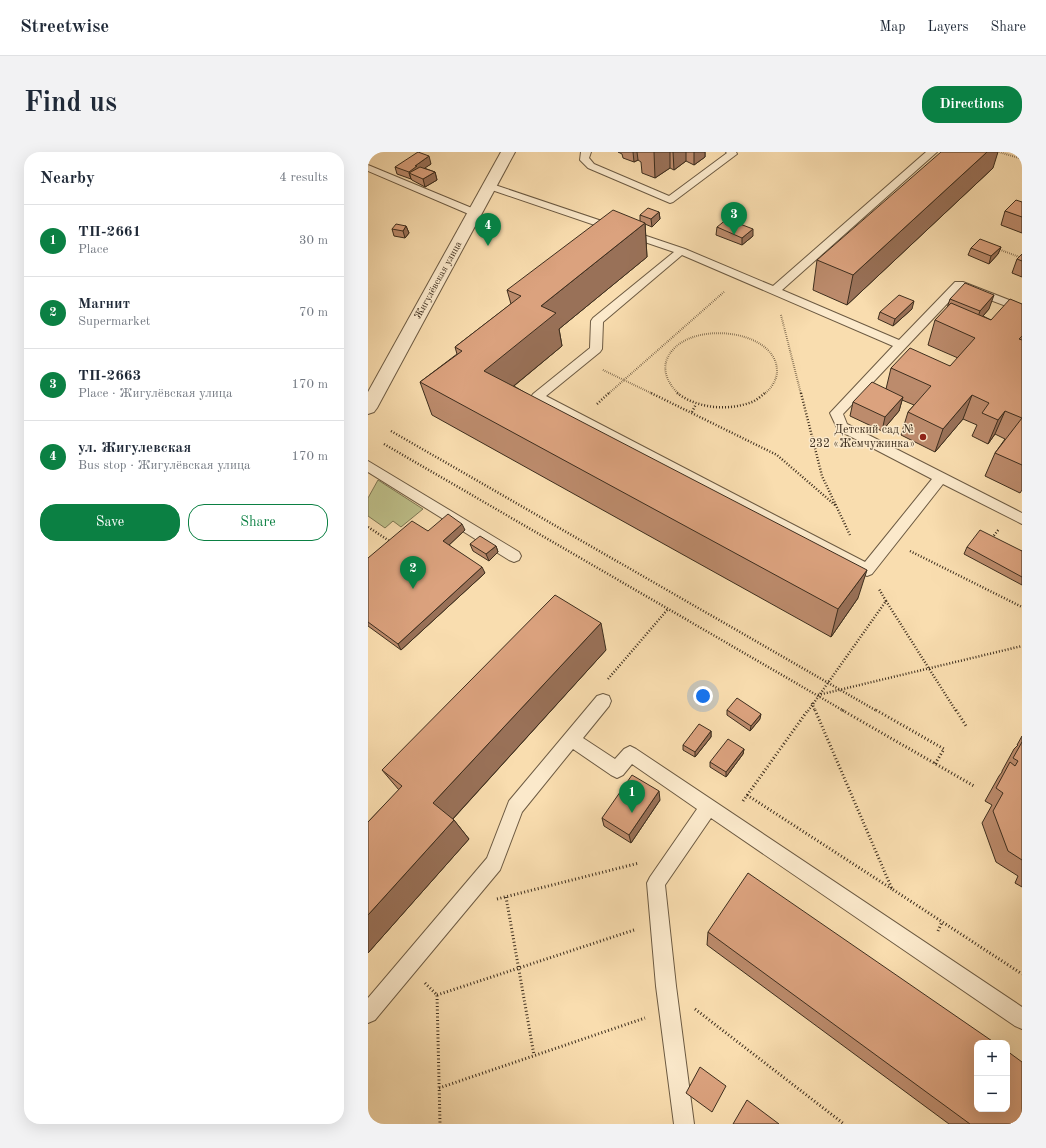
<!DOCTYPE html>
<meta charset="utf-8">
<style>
:root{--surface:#fff;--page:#f2f2f3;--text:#1f2937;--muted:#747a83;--line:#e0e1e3;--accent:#0b8043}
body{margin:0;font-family:"Old Standard TT",serif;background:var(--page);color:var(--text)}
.controls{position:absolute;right:12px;bottom:12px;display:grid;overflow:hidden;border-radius:8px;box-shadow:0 4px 16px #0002}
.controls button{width:36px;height:36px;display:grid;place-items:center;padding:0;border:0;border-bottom:1px solid var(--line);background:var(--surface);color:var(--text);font:20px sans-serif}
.you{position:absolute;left:335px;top:544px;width:14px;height:14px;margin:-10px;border:3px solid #fff;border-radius:50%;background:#1a73e8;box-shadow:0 0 0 6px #1a73e833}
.badge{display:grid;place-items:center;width:26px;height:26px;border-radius:50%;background:var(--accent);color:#fff;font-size:13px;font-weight:700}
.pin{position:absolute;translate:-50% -33px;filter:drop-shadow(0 1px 2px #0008)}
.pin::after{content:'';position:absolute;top:21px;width:14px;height:12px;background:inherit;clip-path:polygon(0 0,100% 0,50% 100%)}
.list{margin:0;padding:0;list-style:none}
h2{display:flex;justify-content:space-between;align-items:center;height:52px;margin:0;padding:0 16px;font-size:17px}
h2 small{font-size:13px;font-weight:400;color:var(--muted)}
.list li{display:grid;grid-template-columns:26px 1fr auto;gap:12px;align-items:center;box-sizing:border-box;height:72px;padding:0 16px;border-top:1px solid var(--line)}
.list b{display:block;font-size:15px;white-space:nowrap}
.list p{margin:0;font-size:13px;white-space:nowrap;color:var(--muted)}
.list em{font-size:13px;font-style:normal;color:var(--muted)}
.actions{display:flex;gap:8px;padding:12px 16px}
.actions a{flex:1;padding:9px 0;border:1px solid var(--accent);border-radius:16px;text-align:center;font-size:14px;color:var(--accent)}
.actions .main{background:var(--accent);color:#fff}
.map{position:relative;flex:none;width:654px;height:972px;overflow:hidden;border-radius:16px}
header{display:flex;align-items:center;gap:24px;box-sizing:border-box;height:56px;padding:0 20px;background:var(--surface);border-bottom:1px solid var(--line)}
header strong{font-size:19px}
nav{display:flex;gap:22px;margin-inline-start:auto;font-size:14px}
.intro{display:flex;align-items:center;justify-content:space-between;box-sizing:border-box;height:96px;padding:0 24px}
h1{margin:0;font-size:28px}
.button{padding:10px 18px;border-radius:16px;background:var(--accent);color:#fff;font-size:14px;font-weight:700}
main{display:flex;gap:24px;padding:0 24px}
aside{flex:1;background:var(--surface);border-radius:16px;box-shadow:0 4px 16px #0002}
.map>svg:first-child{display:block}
.green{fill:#bec08a;stroke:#7e7754}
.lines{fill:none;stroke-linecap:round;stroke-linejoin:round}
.service-casing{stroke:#6c5a42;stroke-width:2}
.tertiary-casing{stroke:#6c5a42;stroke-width:2}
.path-far2{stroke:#3d2e1e;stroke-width:2;stroke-dasharray:0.5 1.5;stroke-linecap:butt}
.path-far1{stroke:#3d2e1e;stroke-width:2.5;stroke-dasharray:1 2;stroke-linecap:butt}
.path{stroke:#3d2e1e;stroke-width:3;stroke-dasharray:1 2.5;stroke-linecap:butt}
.service{fill:#fbe9cb;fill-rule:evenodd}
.tertiary{fill:#fbe9cb;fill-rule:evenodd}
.wall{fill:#bc8b6c;stroke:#3d2e1e}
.shaded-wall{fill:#997158;stroke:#3d2e1e}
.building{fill:#dba27e;stroke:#3d2e1e}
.poi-dot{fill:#8f2418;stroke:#fbe9cb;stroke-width:1.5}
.labels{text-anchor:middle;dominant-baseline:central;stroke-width:3;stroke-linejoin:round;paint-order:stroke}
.far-street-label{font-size:10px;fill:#3d2e1e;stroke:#fbe9cb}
.poi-label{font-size:12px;fill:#3d2e1e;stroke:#fbe9cb;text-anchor:end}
</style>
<header>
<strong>Streetwise</strong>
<nav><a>Map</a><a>Layers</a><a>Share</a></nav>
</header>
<div class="intro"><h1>Find us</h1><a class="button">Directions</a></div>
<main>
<aside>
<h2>Nearby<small>4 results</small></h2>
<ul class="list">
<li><span class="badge">1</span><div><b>ТП-2661</b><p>Place</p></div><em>30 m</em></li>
<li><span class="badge">2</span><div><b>Магнит</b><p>Supermarket</p></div><em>70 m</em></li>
<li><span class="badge">3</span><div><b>ТП-2663</b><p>Place · Жигулёвская улица</p></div><em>170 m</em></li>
<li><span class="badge">4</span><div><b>ул. Жигулевская</b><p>Bus stop · Жигулёвская улица</p></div><em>170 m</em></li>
</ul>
<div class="actions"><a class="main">Save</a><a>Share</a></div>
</aside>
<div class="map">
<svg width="654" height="972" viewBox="0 0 654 972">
<rect width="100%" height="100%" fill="#f9ddaf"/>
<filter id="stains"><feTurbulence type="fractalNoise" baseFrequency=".005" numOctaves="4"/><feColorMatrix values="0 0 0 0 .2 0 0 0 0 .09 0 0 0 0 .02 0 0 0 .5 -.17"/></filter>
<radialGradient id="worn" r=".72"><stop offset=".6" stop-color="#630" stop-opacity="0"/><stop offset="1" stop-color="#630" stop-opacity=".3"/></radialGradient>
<path class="green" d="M 10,328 L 55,357 L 33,375 L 25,369 L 17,376 L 0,364 L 0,346 Z"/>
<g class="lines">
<g class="service-casing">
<path id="service" d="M 213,0 L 223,0 L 221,6 L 226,12 L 301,44 L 359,1 L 358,0 L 368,0 L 369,2 L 305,50 L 302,51 L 220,16 L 212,8 Z
M 558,0 L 569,0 L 414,138 L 531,188 L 587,130 L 595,130 L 654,153 L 654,160 L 593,137 L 475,262 L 479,272 L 654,361 L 654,372 L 575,332 L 504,422 L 499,424 L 165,248 L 163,245 L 165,242 L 222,196 L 223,169 L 225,166 L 306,100 L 118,36 L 116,34 L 118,32 L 124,32 L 317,97 L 405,134 ZM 314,103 L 525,194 L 462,261 L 470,278 L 564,327 L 497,410 L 178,244 L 232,200 L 234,197 L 235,170 Z
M 0,13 L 111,59 L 112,61 L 111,63 L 103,63 L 0,19 Z
M 0,309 L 151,400 L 153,404 L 151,408 L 146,410 L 141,408 L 0,320 Z
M 235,542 L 241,544 L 243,549 L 241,554 L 215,586 L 247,607 L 256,597 L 262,594 L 268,597 L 654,855 L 654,877 L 647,874 L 343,666 L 297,733 L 308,834 L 326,972 L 306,972 L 288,834 L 279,731 L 282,725 L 329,657 L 264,612 L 255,623 L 249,626 L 243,623 L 205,597 L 154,660 L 132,718 L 7,868 L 0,871 L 0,846 L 119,706 L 141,649 L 229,544 Z"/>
</g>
<g class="tertiary-casing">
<path id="tertiary" d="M 133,0 L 147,0 L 9,256 L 6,260 L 0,262 L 0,240 Z"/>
</g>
<path class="path-far2" d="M 631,0 L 654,7
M 630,97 L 654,106
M 413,163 L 433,242
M 235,218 L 285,242
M 240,242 L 357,139
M 311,242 C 302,234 295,222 298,210 C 311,166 409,175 409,219 C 409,228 403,237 396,242"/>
<path class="path-far1" d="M 283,241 L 409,303 L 467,353
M 309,241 C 330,257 361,259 384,250 C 389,248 393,244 397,241
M 433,241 L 454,324 L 482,383
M 229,252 L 241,241
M 324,260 L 328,252
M 23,279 L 509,559
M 16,292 L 476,559
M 0,375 L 23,390
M 624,386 L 631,377
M 542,399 L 654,455
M 518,449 L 588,559
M 240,527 L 300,457
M 450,543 L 654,494
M 444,551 L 447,559
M 440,559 L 518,449 L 511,437"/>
<path class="path" d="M 447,558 L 524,737 L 654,822
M 474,558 L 606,634
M 508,558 L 576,597 L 567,612
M 588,558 L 598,574
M 379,643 L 524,737
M 375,649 L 440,558
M 138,745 L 166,903
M 129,747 L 271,711
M 570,779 L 574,770
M 57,831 L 69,843 L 72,972
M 69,843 L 266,778
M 327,857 L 476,972
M 71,936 L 277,866"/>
<use href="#service" class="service"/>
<use href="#tertiary" class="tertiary"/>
</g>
<path class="wall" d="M 250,0 L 337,0 L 337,5 L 326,13 L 318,9 L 306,18 L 302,16 L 287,26 L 274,21 L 273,10 L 270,8 L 266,10 L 255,6 L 254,2 Z
M 63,12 L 56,16 L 67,20 L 69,28 L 57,35 L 44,28 L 43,27 L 29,22 L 27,15 Z
M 625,16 L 479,153 L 445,138 L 449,108 Z
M 654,50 L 654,81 L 633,73 L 637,59 Z
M 291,60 L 292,67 L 284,75 L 277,72 L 279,105 L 191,177 L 194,194 L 146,234 L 490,446 L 463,485 L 64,263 L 52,230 L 89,202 L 87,195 L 143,152 L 139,138 L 272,70 L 272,63 Z
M 38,74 L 41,81 L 37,86 L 26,84 L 24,77 Z
M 349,75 L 385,84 L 374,93 L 348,83 Z
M 633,95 L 630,102 L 621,112 L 600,103 L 603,96 Z
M 654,102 L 654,125 L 644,121 L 649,107 Z
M 582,147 L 621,157 L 615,164 L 623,168 L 654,152 L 654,338 L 652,341 L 617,324 L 627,301 L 637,287 L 627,282 L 620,292 L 604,284 L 609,273 L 595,267 L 567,300 L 533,283 L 540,260 L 546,253 L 534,248 L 531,259 L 514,279 L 482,264 L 485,250 L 518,237 L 523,216 L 582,214 L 590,206 L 560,193 L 567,168 L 579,156 Z
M 544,157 L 525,174 L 510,167 L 512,160 Z
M 97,378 L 81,393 L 117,421 L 33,498 L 0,474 L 0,406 L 60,379 Z
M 102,392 L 128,394 L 130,400 L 121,409 L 105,399 Z
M 599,395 L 654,399 L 654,433 L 596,402 Z
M 238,498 L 85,667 L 101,687 L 0,801 L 0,670 L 31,638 L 14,618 Z
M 359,558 L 392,567 L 382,579 L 359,563 Z
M 343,579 L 343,585 L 327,605 L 315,598 L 315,593 Z
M 654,584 L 654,735 L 647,731 L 650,724 L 628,710 L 614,671 L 624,653 L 617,649 L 631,624 L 634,620 L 634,619 L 646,597 L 650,593 L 649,593 Z
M 376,597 L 375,602 L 358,625 L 342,615 L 342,610 Z
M 292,648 L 263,691 L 236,674 L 234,666 Z
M 340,780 L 654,972 L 581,972 L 339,793 Z"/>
<path class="shaded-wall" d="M 265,0 L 269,0 L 270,8 L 266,10 Z
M 286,0 L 302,0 L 302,16 L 287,26 Z
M 305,0 L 318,0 L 318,9 L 306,18 Z
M 326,0 L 337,0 L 337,5 L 326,13 Z
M 619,0 L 630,0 L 625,16 L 479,153 L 485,123 Z
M 61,4 L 63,12 L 51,20 L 41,21 L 43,27 L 41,20 L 47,14 Z
M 67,20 L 69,28 L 57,35 L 55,27 Z
M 291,60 L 292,67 L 284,75 L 283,67 Z
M 277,71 L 279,105 L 191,177 L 194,194 L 125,251 L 116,219 L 173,154 Z
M 38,74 L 41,81 L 37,86 L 35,79 Z
M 385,77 L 385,84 L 374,93 L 374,86 Z
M 633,95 L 630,102 L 621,112 L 623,104 Z
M 626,143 L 621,157 L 607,173 L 612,159 Z
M 546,149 L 544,157 L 525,174 L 527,167 Z
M 604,243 L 595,267 L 567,300 L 575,277 Z
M 535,245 L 531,259 L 514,279 L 517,265 Z
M 637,259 L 627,282 L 620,292 L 630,268 Z
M 94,372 L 97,378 L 78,396 L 75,389 Z
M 128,394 L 130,400 L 121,409 L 118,402 Z
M 114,415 L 117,421 L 33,498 L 30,492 Z
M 499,418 L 490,446 L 463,485 L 470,457 Z
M 233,471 L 238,498 L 81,671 L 65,651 Z
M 393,562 L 392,567 L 382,579 L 383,574 Z
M 343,579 L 343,585 L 327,605 L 327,600 Z
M 376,597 L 375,602 L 358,625 L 358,620 Z
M 291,639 L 292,648 L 263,691 L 261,683 Z
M 86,668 L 101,687 L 0,801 L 0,763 Z"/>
<path class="building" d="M 50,0 L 61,4 L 47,14 L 49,14 L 41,20 L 27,15 Z
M 573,0 L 619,0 L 485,123 L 449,108 Z
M 52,15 L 67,20 L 55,27 L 41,21 Z
M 648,48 L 654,50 L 654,65 L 637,59 Z
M 280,56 L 291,60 L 283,67 L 272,63 Z
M 245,58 L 277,71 L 173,154 L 188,161 L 116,219 L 499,418 L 470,457 L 52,230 L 94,199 L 87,195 L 153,144 L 139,138 Z
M 359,67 L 385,77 L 374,86 L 349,75 Z
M 28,72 L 38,74 L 35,79 L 24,77 Z
M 612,87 L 633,95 L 623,104 L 603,96 Z
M 654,102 L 654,109 L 649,107 Z
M 597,131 L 626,143 L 612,159 L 582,147 Z
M 531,143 L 546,149 L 527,167 L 512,160 Z
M 642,147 L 654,152 L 654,184 L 651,187 L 654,188 L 654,313 L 627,301 L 654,266 L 637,259 L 630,268 L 614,261 L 621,251 L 604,243 L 575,277 L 540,260 L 563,234 L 523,216 L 542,196 L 582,214 L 607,186 L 567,168 L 583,151 L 623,168 Z
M 504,230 L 535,245 L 517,265 L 485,250 Z
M 80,362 L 94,372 L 75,389 L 114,415 L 30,492 L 0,470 L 0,406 L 44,369 L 60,379 Z
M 612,378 L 654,399 L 654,425 L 599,395 Z
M 112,384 L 128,394 L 118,402 L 102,392 Z
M 187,443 L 233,471 L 65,651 L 86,668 L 0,763 L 0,670 L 34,634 L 14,618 Z
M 369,546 L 393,562 L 383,574 L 359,558 Z
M 331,572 L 343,579 L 327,600 L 315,593 Z
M 360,587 L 376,597 L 358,620 L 342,610 Z
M 654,590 L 654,708 L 640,699 L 625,659 L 635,641 L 628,636 L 642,610 L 647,614 L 650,609 L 645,606 Z
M 264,623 L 291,639 L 261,683 L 234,666 Z
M 380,721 L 627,891 L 609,891 L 609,957 L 639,957 L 639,899 L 654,910 L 654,972 L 602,972 L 340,780 Z
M 332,915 L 358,934 L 344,960 L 318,941 Z
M 379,948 L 411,972 L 365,972 Z"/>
<circle class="poi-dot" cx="555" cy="285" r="4"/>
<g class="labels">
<g class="far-street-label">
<text transform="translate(70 128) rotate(-61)">Жигулёвская улица</text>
</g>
<g class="poi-label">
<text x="547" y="278">Детский сад №<tspan x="547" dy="14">232 «Жемчужинка»</tspan></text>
</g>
</g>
<rect width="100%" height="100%" filter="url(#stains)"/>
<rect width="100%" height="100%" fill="url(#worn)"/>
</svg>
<div class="controls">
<button>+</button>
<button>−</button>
</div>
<div class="you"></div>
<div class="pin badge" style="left:264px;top:661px">1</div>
<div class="pin badge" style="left:45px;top:437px">2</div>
<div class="pin badge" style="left:366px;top:83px">3</div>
<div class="pin badge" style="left:120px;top:94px">4</div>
</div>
</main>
